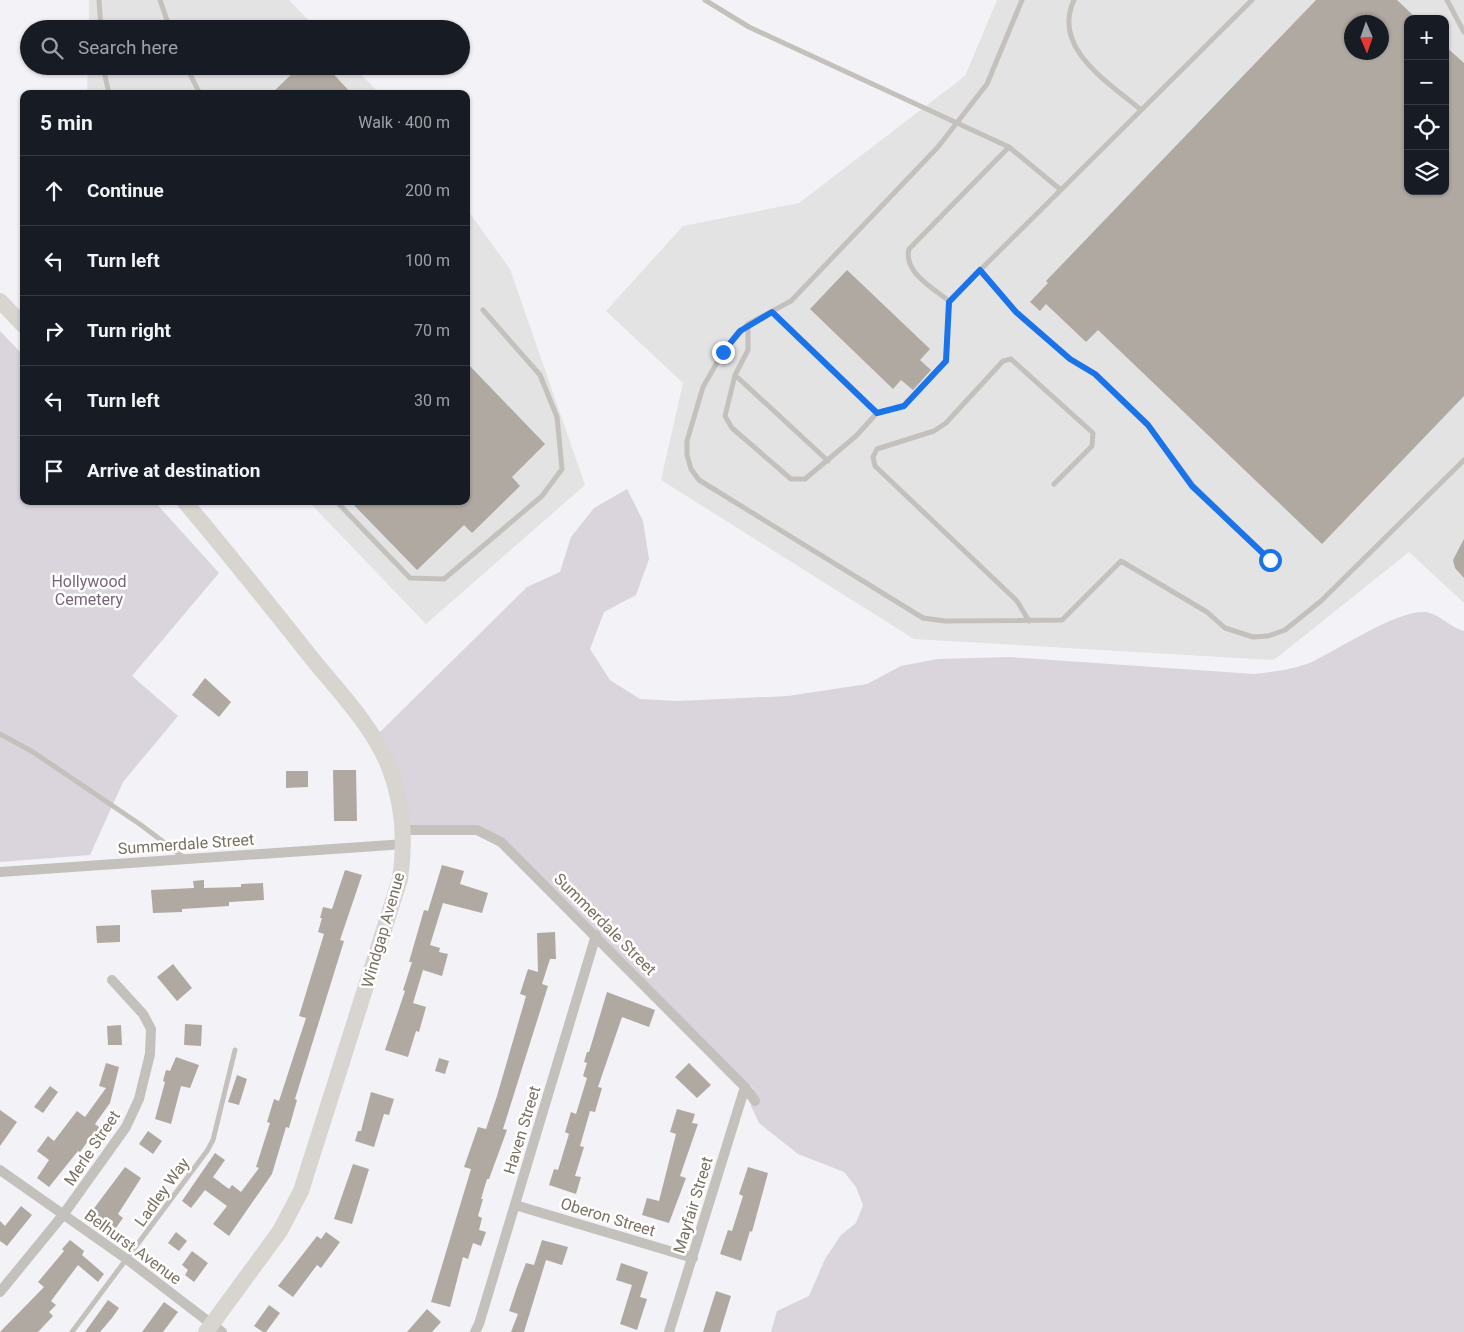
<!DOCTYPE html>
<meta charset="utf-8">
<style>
:root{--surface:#171b24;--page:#20242c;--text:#f1f3f6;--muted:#9ea1a6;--line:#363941}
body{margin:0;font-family:Roboto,sans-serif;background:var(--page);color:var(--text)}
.controls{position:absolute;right:15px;top:15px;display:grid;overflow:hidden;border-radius:10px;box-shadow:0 1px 4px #0004}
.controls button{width:45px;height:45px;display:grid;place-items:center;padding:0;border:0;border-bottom:1px solid var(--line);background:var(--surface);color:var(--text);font:25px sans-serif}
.compass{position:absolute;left:1344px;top:15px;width:45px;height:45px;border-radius:50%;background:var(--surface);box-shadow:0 1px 4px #0004;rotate:178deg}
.stop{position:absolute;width:15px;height:15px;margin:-11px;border:4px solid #1a73e8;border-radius:50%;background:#fff}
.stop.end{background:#1a73e8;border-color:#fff;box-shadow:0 1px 5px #0008}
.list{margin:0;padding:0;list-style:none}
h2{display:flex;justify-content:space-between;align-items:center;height:65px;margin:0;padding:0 20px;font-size:21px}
h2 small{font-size:16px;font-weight:400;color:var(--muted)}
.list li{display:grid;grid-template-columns:32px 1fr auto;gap:15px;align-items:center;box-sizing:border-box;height:70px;padding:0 20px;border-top:1px solid var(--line)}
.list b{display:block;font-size:19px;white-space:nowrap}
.list em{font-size:16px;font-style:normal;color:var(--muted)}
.icon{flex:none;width:28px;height:28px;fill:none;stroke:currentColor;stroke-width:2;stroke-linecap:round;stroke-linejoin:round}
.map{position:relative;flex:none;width:1464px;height:1332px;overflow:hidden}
.search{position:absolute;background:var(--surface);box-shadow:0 1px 4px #0004;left:20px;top:20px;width:450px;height:55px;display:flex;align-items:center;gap:12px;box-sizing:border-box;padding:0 18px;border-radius:28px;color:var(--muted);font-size:19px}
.panel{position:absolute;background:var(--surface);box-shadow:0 1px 4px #0004;left:20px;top:90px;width:450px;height:415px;border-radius:10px}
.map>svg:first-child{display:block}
.built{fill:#e3e3e3;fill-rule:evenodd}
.green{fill:#dad4dc}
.building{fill:#afa9a1;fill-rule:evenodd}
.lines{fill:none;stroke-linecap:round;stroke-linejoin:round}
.lane{stroke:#c4c1bc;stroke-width:5}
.street{stroke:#c4c1bc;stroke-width:10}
.primary{stroke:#d8d5d0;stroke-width:16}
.route{stroke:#1a73e8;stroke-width:6}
.labels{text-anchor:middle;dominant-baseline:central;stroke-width:5;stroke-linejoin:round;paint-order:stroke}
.park-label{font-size:16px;fill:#786579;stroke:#fff}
.street-label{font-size:16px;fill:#7b7162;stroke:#fff}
</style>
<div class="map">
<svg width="1464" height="1332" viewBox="0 0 1464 1332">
<rect width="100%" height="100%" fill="#f3f2f6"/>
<path class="built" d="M 89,0 L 289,0 L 317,29 L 89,29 Z
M 997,0 L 1464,0 L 1464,603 L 1409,552 L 1274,660 L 914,639 L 661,480 L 683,383 L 606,311 L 683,226 L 799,203 L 965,76 ZM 1408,19 L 1445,19 L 1445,191 L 1408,191 ZM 1352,22 L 1382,22 L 1382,52 L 1352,52 Z
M 88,66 L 353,66 L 380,94 L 87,94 Z
M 466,208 L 510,269 L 585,485 L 426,624 L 308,501 L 466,501 Z"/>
<path class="green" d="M 0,331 L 24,356 L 24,501 L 154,501 L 219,573 L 132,676 L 178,716 L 123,782 L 90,855 L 0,862 Z
M 627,489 L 643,521 L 649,559 L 636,595 L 604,612 L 590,649 L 610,680 L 640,699 L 677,701 L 788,696 L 867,684 L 901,666 L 938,659 L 1010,657 L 1254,674 C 1272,672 1290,670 1307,664 C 1335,653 1402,605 1430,613 C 1442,617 1452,628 1464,631 L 1464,1332 L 771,1332 L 777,1311 L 809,1296 L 825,1259 L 841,1235 L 856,1223 L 863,1205 L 856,1187 L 844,1172 L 798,1154 L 759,1123 L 751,1106 L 753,1088 L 506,841 L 478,826 L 408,825 L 378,734 L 527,587 L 560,572 L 571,537 L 594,508 Z"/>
<path class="building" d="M 1316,0 L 1397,0 L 1417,19 L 1408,19 L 1408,191 L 1445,191 L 1445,46 L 1464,63 L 1464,396 L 1322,544 L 1098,330 L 1086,342 L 1046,304 L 1040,311 L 1030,302 L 1048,283 L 1046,281 ZM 1352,22 L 1382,22 L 1382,52 L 1352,52 Z
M 300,66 L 326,66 L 352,94 L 271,94 Z
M 847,270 L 930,349 L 920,360 L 931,370 L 913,390 L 901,380 L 893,389 L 810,309 Z
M 466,362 L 545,444 L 512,477 L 520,486 L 472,533 L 464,525 L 417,570 L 350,501 L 466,501 Z
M 1464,539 L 1464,578 L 1455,568 L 1453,560 Z
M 205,678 L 231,702 L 219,717 L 192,695 Z
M 333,770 L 356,770 L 357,821 L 334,821 Z
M 286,771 L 308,771 L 308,787 L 286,788 Z
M 442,865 L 464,871 L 460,884 L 488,893 L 482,913 L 443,903 L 430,945 L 440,948 L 439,952 L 448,954 L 442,976 L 423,970 L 413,1003 L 426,1007 L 419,1032 L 416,1031 L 408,1057 L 385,1050 L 405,991 L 403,990 L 412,962 L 409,962 L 424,910 L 428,911 Z
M 345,870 L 362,875 L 340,940 L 344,941 L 295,1099 L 297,1100 L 289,1128 L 286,1127 L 272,1174 L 229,1236 L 213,1224 L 227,1206 L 205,1190 L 191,1208 L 182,1201 L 215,1153 L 225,1160 L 213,1177 L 229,1189 L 232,1185 L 241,1192 L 259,1168 L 256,1167 L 270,1123 L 267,1122 L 274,1099 L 279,1101 L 306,1018 L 299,1016 L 324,934 L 318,932 L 322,918 L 320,918 L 323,907 L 332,909 Z
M 204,880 L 204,888 L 241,887 L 241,884 L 263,883 L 264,900 L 229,902 L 229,906 L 182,909 L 182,912 L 153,913 L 151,890 L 194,888 L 193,881 Z
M 120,925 L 120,942 L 97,943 L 96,926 Z
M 555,932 L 556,959 L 550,959 L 542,984 L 548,986 L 503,1129 L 507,1130 L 489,1179 L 487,1179 L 481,1199 L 483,1199 L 478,1216 L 482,1218 L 479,1230 L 486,1232 L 481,1246 L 473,1243 L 468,1259 L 463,1257 L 450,1307 L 431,1302 L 471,1169 L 464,1167 L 478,1127 L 486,1129 L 497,1096 L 526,996 L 520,994 L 528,969 L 538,972 L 537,933 Z
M 173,964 L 192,988 L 177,1001 L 157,977 Z
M 607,992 L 655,1010 L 649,1027 L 622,1017 L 598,1087 L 602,1088 L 595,1112 L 590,1111 L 580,1146 L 584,1147 L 575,1176 L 581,1177 L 576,1194 L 549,1185 L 554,1169 L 558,1170 L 569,1134 L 565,1132 L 571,1112 L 576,1114 L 587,1078 L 583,1076 L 587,1063 L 584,1062 L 587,1052 L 589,1052 Z
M 185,1024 L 202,1025 L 201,1046 L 184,1045 Z
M 121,1025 L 122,1045 L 108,1045 L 107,1026 Z
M 176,1057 L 199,1065 L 190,1088 L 181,1086 L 171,1124 L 155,1119 L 165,1082 L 163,1081 L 166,1070 L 170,1071 Z
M 439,1058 L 449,1061 L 445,1074 L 435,1071 Z
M 106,1063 L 119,1067 L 110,1103 L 95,1124 L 103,1130 L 96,1140 L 91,1137 L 80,1152 L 78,1151 L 49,1187 L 37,1178 L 49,1160 L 37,1151 L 48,1136 L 54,1141 L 77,1111 L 85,1117 L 106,1088 L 99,1086 Z
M 689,1063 L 711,1085 L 697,1098 L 675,1077 Z
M 237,1075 L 247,1079 L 239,1105 L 228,1102 Z
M 50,1086 L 58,1092 L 43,1113 L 34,1107 Z
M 371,1092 L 394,1099 L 389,1115 L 384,1114 L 374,1147 L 355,1141 L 358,1131 L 361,1131 Z
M 677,1109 L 695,1114 L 692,1123 L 698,1124 L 680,1176 L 686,1178 L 669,1223 L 642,1215 L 647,1198 L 659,1201 L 676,1134 L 670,1132 Z
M 0,1110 L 17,1122 L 0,1146 Z
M 148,1131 L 162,1141 L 153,1154 L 139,1144 Z
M 353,1164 L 369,1169 L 352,1224 L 334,1219 Z
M 125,1167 L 141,1178 L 118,1214 L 123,1218 L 113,1232 L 89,1215 Z
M 748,1167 L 768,1173 L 752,1232 L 750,1231 L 741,1261 L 720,1254 L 728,1230 L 732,1231 L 743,1196 L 739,1194 Z
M 21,1206 L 32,1215 L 7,1246 L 0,1241 L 0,1221 L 5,1226 Z
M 176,1232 L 187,1241 L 179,1251 L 168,1243 Z
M 326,1232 L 340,1242 L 321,1268 L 317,1265 L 293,1297 L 278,1286 L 317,1236 L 321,1239 Z
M 70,1240 L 84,1251 L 82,1255 L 104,1274 L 98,1282 L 78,1265 L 51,1301 L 56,1305 L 49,1312 L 53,1316 L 38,1332 L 0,1332 L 44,1287 L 38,1282 L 64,1251 L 62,1249 Z
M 542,1240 L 568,1247 L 562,1265 L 546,1260 L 524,1332 L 511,1332 L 518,1314 L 509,1311 L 517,1287 L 526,1263 L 534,1265 Z
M 192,1251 L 208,1263 L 194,1282 L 185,1275 L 188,1270 L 182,1265 Z
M 621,1263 L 648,1272 L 640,1297 L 647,1299 L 637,1330 L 620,1324 L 632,1285 L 616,1280 Z
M 716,1291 L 731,1296 L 720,1332 L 703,1332 Z
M 108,1300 L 119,1308 L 112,1318 L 100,1332 L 85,1332 Z
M 164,1302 L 178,1312 L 163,1332 L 142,1332 Z
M 269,1305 L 280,1313 L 266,1332 L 263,1332 L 254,1326 Z
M 427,1309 L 441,1322 L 432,1332 L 407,1332 Z"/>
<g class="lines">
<path class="lane" d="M 99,0 L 101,29
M 160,0 L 170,29
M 705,0 L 749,27 L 1009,147 L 1061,190
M 1022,0 L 987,84 L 938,147 L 791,301 L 748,324 L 723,352 L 703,387 L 687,441 L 687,455 L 691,469 L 699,480 L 923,618 L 945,621 L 1062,620 L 1121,561 L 1207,612 L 1225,628 L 1253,637 L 1268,636 L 1285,630 L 1321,601 L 1464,460
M 1074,0 C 1051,49 1110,83 1141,110
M 1447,0 L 1464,32
M 103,66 L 109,94
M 186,66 L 200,94
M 980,271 L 1016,312 L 1070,359 L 1095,374 L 1148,425 L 1193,485 L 1270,560
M 949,301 C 933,288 903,272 909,249 L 1009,147
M 773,312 L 877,413 L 904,406 L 946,361 L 949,301 L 1252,0
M 748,324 L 748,350 L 735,375 L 725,416 L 732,428 L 791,479 L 805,479 L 856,436 L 877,413
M 735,375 L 828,461
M 336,501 L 410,578 L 444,579 L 542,496 L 562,469 L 557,417 L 540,375 L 483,310
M 1029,621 L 1017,601 L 875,466 L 873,457 L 877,449 L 934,431 L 946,423 L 1003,361 L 1011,359 L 1093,433 L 1092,446 L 1054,484
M 0,734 L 33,752 L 141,825 L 186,859
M 72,1332 L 207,1151 L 213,1140 L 235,1050"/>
<path class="street" d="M 404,830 L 477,830 L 501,842 L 745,1087 L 755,1101
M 0,872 L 405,844
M 0,1170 L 128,1260 L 222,1332
M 515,1205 L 693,1258
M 0,1292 L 63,1215 L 126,1127 L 139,1099 L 150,1054 L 151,1029 L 143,1014 L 112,980
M 475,1332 L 479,1324 L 596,935
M 669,1332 L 745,1087"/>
<path class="primary" d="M 0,301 L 24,326
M 184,501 C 229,554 271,607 314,661 C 341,694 373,727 389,767 C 403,803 406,840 400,879 L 301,1191 L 280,1231 L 206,1332"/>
</g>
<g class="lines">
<path class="route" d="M 723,352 L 740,331 L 772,312 L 877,413 L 904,406 L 946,361 L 949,302 L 980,270 L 1016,312 L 1070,359 L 1095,374 L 1148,425 L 1192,486 L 1270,560"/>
</g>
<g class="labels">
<g class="park-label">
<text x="89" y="581">Hollywood<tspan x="89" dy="18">Cemetery</tspan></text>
</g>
<g class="street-label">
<text transform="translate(186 844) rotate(-4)">Summerdale Street</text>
<text transform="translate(605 924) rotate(45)">Summerdale Street</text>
<text transform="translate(383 930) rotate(-74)">Windgap Avenue</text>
<text transform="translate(522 1130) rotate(-73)">Haven Street</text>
<text transform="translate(92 1148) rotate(-56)">Merle Street</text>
<text transform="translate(162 1192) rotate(-54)">Ladley Way</text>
<text transform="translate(693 1205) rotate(-73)">Mayfair Street</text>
<text transform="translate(608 1217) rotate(17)">Oberon Street</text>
<text transform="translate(133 1247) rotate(36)">Belhurst Avenue</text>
</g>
</g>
</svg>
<div class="controls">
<button>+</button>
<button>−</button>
<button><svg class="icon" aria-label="locate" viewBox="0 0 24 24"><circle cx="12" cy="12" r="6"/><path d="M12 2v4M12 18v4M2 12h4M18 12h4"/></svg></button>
<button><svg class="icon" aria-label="layers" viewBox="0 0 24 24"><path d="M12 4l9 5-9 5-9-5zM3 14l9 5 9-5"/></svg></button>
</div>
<svg class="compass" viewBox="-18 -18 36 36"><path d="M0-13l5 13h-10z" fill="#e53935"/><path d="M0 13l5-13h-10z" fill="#9ea1a6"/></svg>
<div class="stop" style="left:1270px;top:560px"></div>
<div class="stop end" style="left:723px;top:352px"></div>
<div class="search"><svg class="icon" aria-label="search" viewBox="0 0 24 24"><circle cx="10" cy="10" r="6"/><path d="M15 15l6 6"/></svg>Search here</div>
<section class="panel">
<h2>5 min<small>Walk · 400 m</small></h2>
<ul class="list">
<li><svg class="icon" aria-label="ahead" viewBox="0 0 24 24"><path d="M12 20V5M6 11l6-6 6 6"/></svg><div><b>Continue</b></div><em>200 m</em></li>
<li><svg class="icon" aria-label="left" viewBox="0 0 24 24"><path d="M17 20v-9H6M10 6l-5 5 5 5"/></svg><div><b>Turn left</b></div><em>100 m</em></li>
<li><svg class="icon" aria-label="right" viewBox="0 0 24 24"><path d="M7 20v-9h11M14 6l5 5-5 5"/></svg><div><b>Turn right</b></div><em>70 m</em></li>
<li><svg class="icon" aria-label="left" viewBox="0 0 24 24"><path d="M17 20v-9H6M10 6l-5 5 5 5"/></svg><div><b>Turn left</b></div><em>30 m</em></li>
<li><svg class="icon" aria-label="arrive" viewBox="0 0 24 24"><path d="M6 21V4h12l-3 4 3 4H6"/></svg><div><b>Arrive at destination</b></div></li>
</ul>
</section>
</div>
